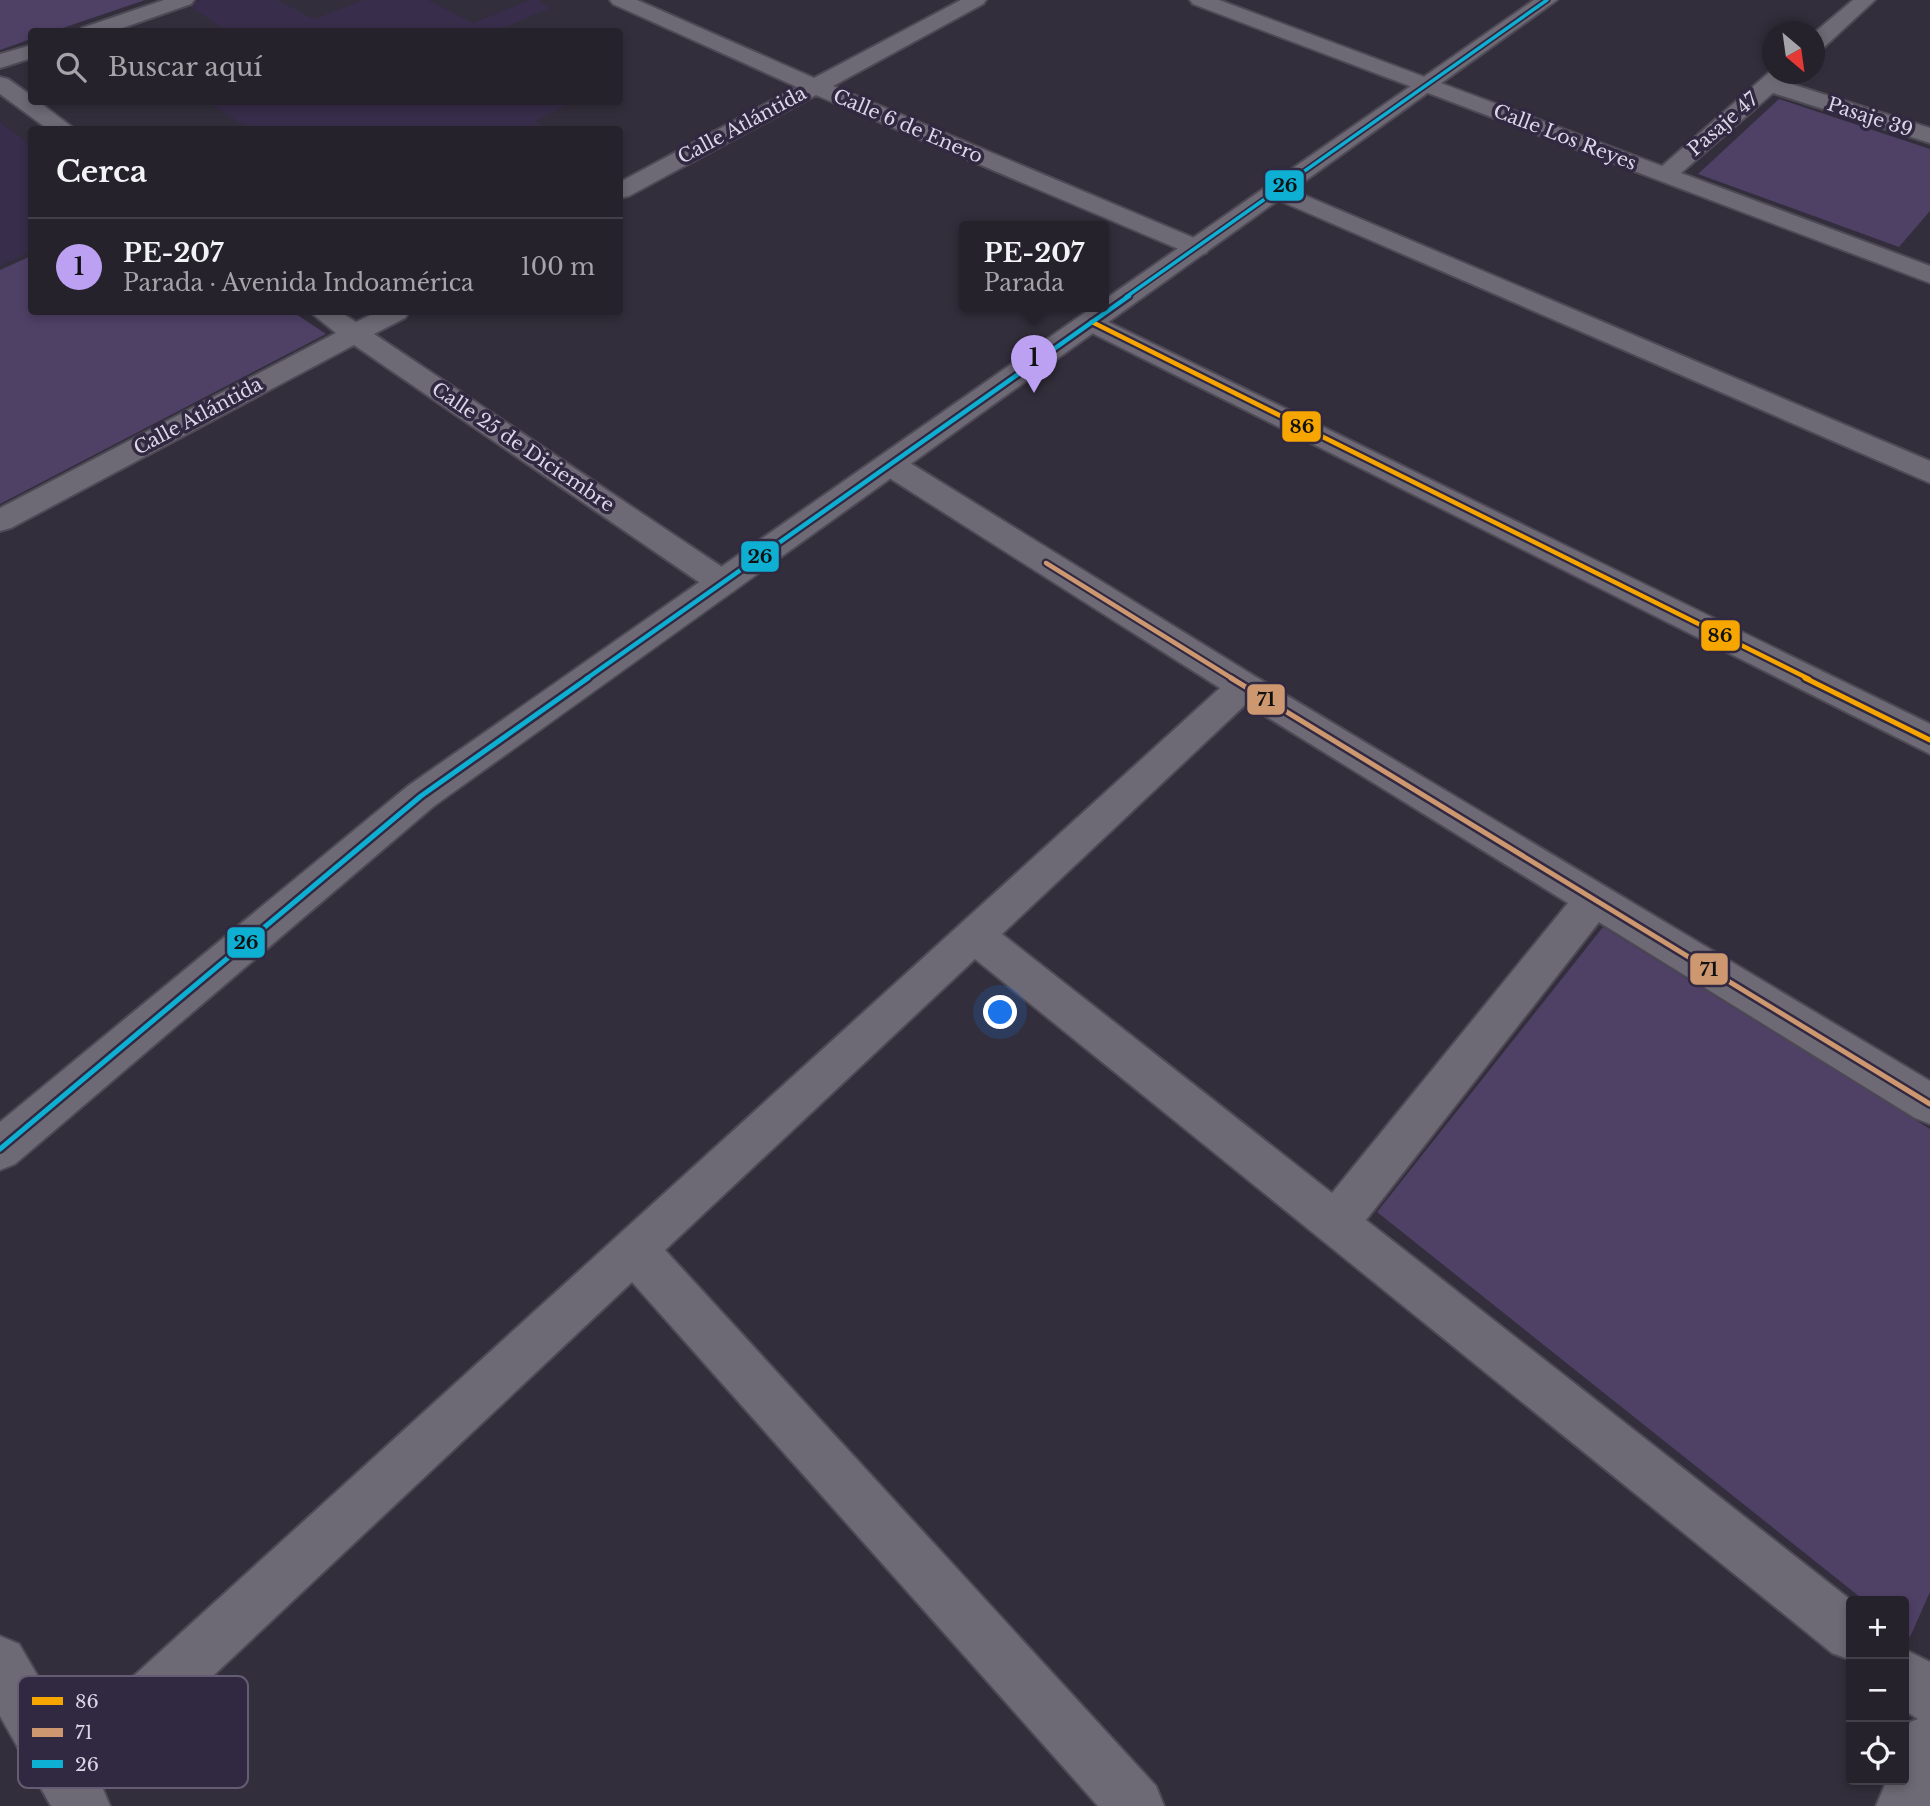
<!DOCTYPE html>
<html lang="es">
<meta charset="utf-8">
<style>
:root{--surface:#26222c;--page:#2e2a34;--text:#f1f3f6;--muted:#a4a4a9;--line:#423f48;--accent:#bca0f2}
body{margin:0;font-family:"Libre Baskerville",serif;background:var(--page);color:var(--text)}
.controls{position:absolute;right:21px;bottom:21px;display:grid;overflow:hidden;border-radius:7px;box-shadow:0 4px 10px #0003}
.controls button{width:63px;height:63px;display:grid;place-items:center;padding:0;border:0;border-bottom:2px solid var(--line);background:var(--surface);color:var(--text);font:35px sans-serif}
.compass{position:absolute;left:1762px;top:21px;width:63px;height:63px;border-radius:50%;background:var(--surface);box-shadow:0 4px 10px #0003;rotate:151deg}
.you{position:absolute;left:1001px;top:1013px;width:24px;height:24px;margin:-18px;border:5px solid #fff;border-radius:50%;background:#1a73e8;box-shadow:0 0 0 10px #1a73e833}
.badge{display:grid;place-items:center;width:46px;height:46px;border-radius:50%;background:var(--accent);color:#111;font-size:23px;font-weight:700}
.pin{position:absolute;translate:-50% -58px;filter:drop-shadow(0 2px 4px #0008)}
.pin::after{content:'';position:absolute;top:37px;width:24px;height:21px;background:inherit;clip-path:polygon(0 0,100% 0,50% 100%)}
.popup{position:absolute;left:959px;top:221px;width:150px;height:91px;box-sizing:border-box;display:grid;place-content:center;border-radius:7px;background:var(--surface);filter:drop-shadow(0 2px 5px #0005);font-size:23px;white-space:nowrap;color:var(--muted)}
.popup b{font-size:26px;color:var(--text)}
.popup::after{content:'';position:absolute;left:50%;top:100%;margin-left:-14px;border:14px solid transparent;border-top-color:var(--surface)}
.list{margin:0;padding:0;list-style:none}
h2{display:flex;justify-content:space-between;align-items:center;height:91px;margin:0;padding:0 28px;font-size:30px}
h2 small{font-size:23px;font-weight:400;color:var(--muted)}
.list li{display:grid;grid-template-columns:46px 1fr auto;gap:21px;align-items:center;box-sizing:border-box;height:98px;padding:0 28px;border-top:2px solid var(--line)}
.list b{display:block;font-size:26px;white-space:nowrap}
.list p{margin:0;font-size:23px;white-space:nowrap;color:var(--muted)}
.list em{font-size:23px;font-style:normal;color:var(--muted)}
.icon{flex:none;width:38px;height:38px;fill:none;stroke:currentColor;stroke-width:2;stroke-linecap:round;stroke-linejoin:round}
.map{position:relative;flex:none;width:1930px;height:1806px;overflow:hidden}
.search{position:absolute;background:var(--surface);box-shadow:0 4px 10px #0003;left:28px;top:28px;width:595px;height:77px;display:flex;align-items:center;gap:18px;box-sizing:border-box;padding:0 24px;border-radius:7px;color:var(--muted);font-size:26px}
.panel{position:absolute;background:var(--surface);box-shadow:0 4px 10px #0003;left:28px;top:126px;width:595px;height:189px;border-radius:7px}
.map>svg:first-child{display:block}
.built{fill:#382d4a}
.green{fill:#4f4066}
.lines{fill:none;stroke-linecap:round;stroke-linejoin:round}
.minor-casing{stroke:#4d4955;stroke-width:4}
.tertiary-casing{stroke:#4d4955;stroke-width:4}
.minor{fill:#6e6a75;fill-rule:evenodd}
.tertiary{fill:#6e6a75;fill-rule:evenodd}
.bus-1-far1-casing{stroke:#312841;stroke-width:9}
.bus-1-casing{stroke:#312841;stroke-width:10}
.bus-2-far1-casing{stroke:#312841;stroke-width:9}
.bus-2-casing{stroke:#312841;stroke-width:10}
.bus-3-far2-casing{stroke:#312841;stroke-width:7}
.bus-3-far1-casing{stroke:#312841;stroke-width:9}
.bus-3-casing{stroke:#312841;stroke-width:10}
.bus-1-far1{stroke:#f7a600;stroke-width:4.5}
.bus-1{stroke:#f7a600;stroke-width:5}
.bus-2-far1{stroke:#cd976f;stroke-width:4.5}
.bus-2{stroke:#cd976f;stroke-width:5}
.bus-3-far2{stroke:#0dafd3;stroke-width:3.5}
.bus-3-far1{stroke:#0dafd3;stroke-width:4.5}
.bus-3{stroke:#0dafd3;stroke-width:5}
.labels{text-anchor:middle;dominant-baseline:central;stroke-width:7;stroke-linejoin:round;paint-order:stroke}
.far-street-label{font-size:19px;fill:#dbd6e6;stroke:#312841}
.key{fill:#312841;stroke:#645c73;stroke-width:2}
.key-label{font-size:19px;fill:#dbd6e6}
.line-badge{stroke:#312841;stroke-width:2.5}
.pale-badge-label{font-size:19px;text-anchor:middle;font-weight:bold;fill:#111}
</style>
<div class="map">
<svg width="1930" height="1806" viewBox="0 0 1930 1806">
<rect width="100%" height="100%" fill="#322e3b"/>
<path class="built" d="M 202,0 L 278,0 L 314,19 L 363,0 L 428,0 L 473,23 L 529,0 L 538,0 L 550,8 L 496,31 L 229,32 L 187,5 Z
M 208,102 L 574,102 L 535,121 L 547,130 L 249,129 Z
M 0,122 L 32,146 L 31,252 L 0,266 Z"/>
<path class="green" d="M 0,0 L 145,0 L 54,31 L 32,32 L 31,39 L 0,50 Z
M 1779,99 L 1930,149 L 1930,211 L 1899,247 L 1698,174 Z
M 31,256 L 32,312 L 293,312 L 326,334 L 0,504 L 0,270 Z
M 1603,927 L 1930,1129 L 1930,1592 L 1910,1637 L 1904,1632 L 1904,1601 L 1865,1601 L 1377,1212 Z"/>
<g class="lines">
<g class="minor-casing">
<path id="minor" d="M 164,0 L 194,0 L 191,4 L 111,32 L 79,32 L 82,28 Z
M 610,0 L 637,0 L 814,78 L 961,0 L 986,0 L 983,4 L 833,86 L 1206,243 L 1210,248 L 1206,253 L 1197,256 L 1188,253 L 816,95 L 629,196 L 620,198 L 620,182 L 797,87 L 613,4 Z
M 1190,0 L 1219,0 L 1662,166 L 1772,70 L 1772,74 L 1792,74 L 1785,82 L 1930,128 L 1930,143 L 1773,93 L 1681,173 L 1930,266 L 1930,283 L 1193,4 Z
M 1853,0 L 1875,0 L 1822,49 L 1814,50 L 1814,33 Z
M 32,45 L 32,58 L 0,68 L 0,54 Z
M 0,77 L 8,79 L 32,96 L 32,102 L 39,102 L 76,130 L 49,130 L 0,94 Z
M 1278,184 L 1930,461 L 1930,483 L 1269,196 L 1266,191 L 1269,186 Z
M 310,312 L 340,312 L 356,322 L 377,312 L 409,312 L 405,318 L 374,334 L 734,575 L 739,583 L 734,591 L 723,594 L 712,591 L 354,345 L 11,528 L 0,531 L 0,508 L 336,333 Z
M 1092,314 L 1930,724 L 1930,754 L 1082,328 L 1079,322 L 1082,316 Z
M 891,455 L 902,458 L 1256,677 L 1930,1081 L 1930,1124 L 1915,1118 L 1599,922 L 1366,1220 L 1852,1601 L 1851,1660 L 1832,1653 L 975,959 L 665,1250 L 1156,1786 L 1164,1806 L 1098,1806 L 632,1282 L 100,1782 L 110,1806 L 51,1806 L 0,1716 L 0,1636 L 19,1644 L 71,1733 L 1220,688 L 880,472 L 876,465 L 880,458 ZM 1246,704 L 1568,903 L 1332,1193 L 1002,934 Z
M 1904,1649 L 1930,1662 L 1930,1806 L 1876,1806 L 1887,1780 L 1904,1780 L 1904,1739 L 1910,1722 L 1918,1719 L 1904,1710 Z"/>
</g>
<g class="tertiary-casing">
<path id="tertiary" d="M 1534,0 L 1557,0 L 434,806 L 15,1164 L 0,1170 L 0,1122 L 408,786 L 1093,307 L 1104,307 L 1104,300 Z"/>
</g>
<use href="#minor" class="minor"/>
<use href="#tertiary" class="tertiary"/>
<g class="bus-1-far1-casing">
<path id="bus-1-far1" d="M 1092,322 L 1809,679"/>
</g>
<g class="bus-1-casing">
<path id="bus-1" d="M 1805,678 L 1930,740"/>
</g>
<g class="bus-2-far1-casing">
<path id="bus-2-far1" d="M 1046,563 L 1233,679"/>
</g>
<g class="bus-2-casing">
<path id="bus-2" d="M 1231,678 L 1930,1104"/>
</g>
<g class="bus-3-far2-casing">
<path id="bus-3-far2" d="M 1126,297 L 1547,0"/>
</g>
<g class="bus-3-far1-casing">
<path id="bus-3-far1" d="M 586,679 L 1129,296"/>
</g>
<g class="bus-3-casing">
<path id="bus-3" d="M 0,1149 L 421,796 L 588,678"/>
</g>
<use href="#bus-1-far1" class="bus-1-far1"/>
<use href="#bus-1" class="bus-1"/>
<use href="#bus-2-far1" class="bus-2-far1"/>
<use href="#bus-2" class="bus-2"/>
<use href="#bus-3-far2" class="bus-3-far2"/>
<use href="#bus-3-far1" class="bus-3-far1"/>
<use href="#bus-3" class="bus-3"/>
</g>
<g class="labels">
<g class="far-street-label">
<text transform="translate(1870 117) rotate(18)">Pasaje 39</text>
<text transform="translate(1723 124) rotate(-41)">Pasaje 47</text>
<text transform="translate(742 125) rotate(-28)">Calle Atlántida</text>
<text transform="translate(908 126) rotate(23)">Calle 6 de Enero</text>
<text transform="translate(1565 137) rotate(21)">Calle Los Reyes</text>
<text transform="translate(198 416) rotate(-28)">Calle Atlántida</text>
<text transform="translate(523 447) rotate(34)">Calle 25 de Diciembre</text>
</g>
</g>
<rect x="18" y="1676" width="230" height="112" rx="10" class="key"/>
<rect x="32" y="1697" width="31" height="8" fill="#f7a600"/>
<rect x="32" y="1728" width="31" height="9" fill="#cd976f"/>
<rect x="32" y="1760" width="31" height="8" fill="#0dafd3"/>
<g class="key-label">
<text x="75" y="1708">86</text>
<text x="75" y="1739">71</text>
<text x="75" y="1771">26</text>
</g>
<g class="line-badge">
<rect x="1264" y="169" width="41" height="33" rx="7" fill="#0dafd3"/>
<rect x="1281" y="410" width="41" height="33" rx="7" fill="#f7a600"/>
<rect x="740" y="540" width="40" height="33" rx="7" fill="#0dafd3"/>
<rect x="1700" y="619" width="41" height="33" rx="7" fill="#f7a600"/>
<rect x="1246" y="683" width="40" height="33" rx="7" fill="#cd976f"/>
<rect x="226" y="926" width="40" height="33" rx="7" fill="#0dafd3"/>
<rect x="1689" y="952" width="40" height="34" rx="7" fill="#cd976f"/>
</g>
<g class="pale-badge-label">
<text x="1285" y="192">26</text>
<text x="1302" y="433">86</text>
<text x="760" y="563">26</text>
<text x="1720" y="642">86</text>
<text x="1266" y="706">71</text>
<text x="246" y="949">26</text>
<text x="1709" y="976">71</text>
</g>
</svg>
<div class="controls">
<button>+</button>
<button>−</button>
<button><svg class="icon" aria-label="locate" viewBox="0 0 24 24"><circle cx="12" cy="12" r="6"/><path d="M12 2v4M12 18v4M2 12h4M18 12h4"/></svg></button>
</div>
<svg class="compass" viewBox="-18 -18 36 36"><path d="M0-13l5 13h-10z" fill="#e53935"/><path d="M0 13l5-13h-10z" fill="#a4a4a9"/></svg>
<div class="you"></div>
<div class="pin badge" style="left:1034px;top:393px">1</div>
<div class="popup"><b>PE-207</b>Parada</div>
<div class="search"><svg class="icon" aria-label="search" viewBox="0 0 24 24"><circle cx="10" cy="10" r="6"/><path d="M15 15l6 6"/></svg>Buscar aquí</div>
<section class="panel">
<h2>Cerca<small></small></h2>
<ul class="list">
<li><span class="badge">1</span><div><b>PE-207</b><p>Parada · Avenida Indoamérica</p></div><em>100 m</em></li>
</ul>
</section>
</div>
